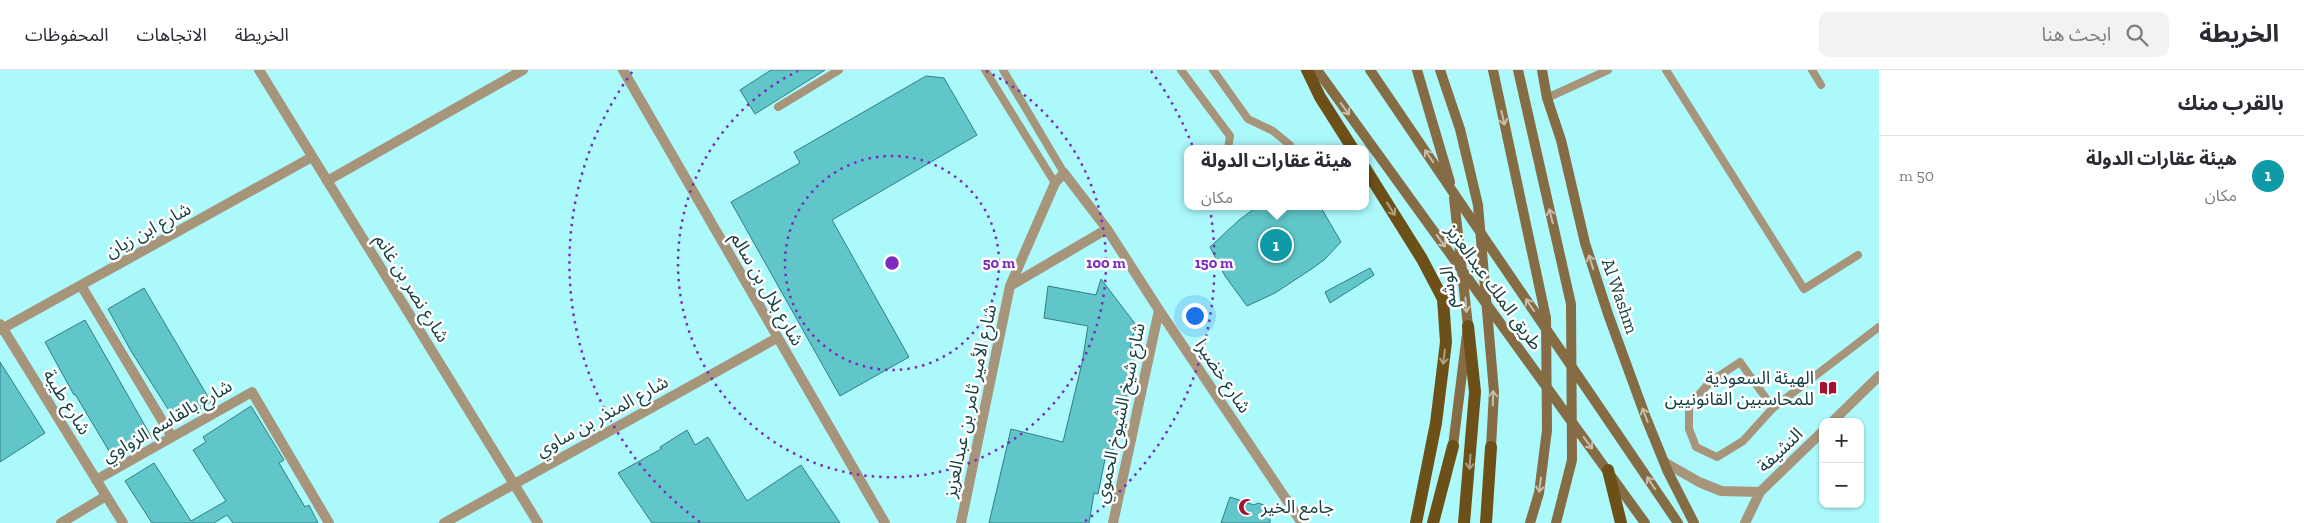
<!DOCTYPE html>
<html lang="ar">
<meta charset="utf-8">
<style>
:root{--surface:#fff;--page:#f2f2f3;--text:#2b2b33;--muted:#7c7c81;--line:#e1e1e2;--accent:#b45309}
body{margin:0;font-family:"Zilla Slab","Noto Sans Arabic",serif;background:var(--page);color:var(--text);direction:rtl}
.controls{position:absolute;right:15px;bottom:15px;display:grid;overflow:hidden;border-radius:10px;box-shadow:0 1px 4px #0004}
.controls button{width:45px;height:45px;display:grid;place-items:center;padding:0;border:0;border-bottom:1px solid var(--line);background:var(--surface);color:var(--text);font:25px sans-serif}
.you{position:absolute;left:1194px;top:245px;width:18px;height:18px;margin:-12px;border:4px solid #fff;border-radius:50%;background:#1a73e8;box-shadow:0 0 0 8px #1a73e833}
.badge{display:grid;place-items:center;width:32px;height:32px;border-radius:50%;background:var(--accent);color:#fff;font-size:16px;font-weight:700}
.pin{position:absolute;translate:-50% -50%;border:2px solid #fff;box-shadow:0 1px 5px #0006}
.popup{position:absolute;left:1184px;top:75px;width:185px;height:65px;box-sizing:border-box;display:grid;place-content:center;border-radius:10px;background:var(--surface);filter:drop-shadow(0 1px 4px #0005);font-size:16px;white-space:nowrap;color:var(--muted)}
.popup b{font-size:19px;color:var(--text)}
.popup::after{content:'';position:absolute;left:50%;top:100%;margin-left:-10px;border:10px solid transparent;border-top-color:var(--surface)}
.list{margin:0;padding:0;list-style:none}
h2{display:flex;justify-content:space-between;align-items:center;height:65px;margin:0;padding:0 20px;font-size:21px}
h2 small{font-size:16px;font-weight:400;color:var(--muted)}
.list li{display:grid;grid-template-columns:32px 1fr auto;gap:15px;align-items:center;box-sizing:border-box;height:80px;padding:0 20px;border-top:1px solid var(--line)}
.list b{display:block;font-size:19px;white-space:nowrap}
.list p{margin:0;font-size:16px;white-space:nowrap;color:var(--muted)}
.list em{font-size:16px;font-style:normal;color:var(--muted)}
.icon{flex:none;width:28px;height:28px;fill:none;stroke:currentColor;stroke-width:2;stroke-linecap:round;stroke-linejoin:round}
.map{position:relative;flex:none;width:1879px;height:453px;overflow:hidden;direction:ltr}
header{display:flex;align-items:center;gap:30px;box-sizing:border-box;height:70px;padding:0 25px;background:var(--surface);border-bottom:1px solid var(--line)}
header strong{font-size:24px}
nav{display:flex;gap:28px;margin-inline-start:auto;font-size:18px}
.search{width:350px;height:45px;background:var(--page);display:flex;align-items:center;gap:12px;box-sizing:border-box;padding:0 18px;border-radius:10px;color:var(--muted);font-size:19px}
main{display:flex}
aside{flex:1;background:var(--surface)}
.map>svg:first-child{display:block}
.building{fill:#60c6c9;stroke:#307f82}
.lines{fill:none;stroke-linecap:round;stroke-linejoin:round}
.lane{stroke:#a6957a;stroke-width:8}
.street{stroke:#a6957a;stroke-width:10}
.secondary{stroke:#856c44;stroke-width:10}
.primary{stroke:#6d4f18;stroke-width:12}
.oneway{stroke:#c8bdab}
.oneway2{stroke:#af9e80}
.ring{fill:none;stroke:#7b2cbf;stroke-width:2.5;stroke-dasharray:2.5 5}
.labels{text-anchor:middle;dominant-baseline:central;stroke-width:5;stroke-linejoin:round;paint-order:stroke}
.street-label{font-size:18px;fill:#164143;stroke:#fff}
.poi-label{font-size:18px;fill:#164143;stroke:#fff;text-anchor:end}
.centre{fill:#7b2cbf;stroke:#fff;stroke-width:2.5}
.ring-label{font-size:15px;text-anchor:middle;font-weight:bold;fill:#7b2cbf;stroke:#fff;stroke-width:5;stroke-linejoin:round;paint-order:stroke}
</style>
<header>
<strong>الخريطة</strong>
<div class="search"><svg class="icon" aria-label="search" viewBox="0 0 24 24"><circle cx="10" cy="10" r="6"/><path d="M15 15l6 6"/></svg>ابحث هنا</div>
<nav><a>الخريطة</a><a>الاتجاهات</a><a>المحفوظات</a></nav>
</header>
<main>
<aside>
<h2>بالقرب منك<small></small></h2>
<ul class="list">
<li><span class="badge" style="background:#0f9aa8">1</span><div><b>هيئة عقارات الدولة</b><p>مكان</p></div><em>50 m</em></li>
</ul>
</aside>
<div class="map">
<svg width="1879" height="453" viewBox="0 0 1879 453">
<rect width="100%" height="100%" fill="#acf9fc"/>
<path class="building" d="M 771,0 L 825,0 L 755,44 L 740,20 Z
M 926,6 L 944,8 L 977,65 L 832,150 L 909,287 L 840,326 L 731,132 L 800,93 L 794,82 Z
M 1258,136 L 1320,136 L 1341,172 L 1324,190 L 1310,200 L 1275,223 L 1247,236 L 1225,206 L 1210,177 L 1239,150 Z
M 1370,198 L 1374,205 L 1330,233 L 1325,222 Z
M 1101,209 L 1136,255 L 1130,277 L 1136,278 L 1126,330 L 1113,380 L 1107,379 L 1098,424 L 1094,423 L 1089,453 L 989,453 L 1011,359 L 1063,372 L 1082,293 L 1088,256 L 1044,248 L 1048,216 L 1096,225 Z
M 144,218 L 211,332 L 177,353 L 131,281 L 108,239 Z
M 85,250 L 152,368 L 115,391 L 75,324 L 74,325 L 45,272 Z
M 0,292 L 45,363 L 0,392 Z
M 251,336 L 284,390 L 279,393 L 305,437 L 309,435 L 318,453 L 233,453 L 227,445 L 214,453 L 152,453 L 125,411 L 154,393 L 191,451 L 226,431 L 193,380 L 206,372 L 203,367 Z
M 687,360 L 695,375 L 708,367 L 747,431 L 801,395 L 840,453 L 652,453 L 618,403 L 661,379 L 660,377 Z
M 1230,427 L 1254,435 L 1258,433 L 1264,435 L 1270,440 L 1270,453 L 1221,453 Z"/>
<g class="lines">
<path class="lane" d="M 985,0 L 1055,113
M 1003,0 L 1064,103
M 1181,0 L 1230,66 L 1228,79
M 1213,0 L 1248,49 L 1273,61 L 1290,75 L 1288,79
M 1666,0 L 1804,219 L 1858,185
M 1812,0 L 1821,15
M 1547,28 L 1608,0
M 778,37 L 839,0
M 1773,338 L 1740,292 L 1710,312 L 1689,336 L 1689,359 L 1696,377 L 1717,387 L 1743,371 L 1773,338 L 1879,257"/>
<path class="street" d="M 259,0 L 538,453
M 623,0 L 885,453
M 327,111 L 523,0
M 1010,216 L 1107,159
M 82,217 L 172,367
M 0,254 L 123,453
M 0,260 L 312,87
M 1832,352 L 1879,306
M 1664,392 L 1699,412 L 1721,421 L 1760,422
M 96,410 L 252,322 L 329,453
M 61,453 L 106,426
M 444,453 L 777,268
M 961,453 L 1010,216 L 1055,113 L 1064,103 L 1107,159 L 1159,240 L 1302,453
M 1113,453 L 1159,240
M 1745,453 L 1760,422 L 1823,361"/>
<path class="secondary" d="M 1317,0 L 1645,453
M 1370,0 L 1678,453
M 1417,0 L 1450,112
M 1440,0 L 1460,59 L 1478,135 L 1494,322 L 1491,377
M 1493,0 L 1546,248 L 1547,360 L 1539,423 L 1530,453
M 1518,0 L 1571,234 L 1572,390 L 1556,453
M 1542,0 L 1547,28 L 1561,70 L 1585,173 L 1608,244 L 1646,348 L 1668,402 L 1694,453
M 1453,376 L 1468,256 L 1454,128"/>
<path class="primary" d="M 1307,0 L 1320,27 L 1353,79
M 1365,98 L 1422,189 L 1443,229 L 1446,272 L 1436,353 L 1416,453
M 1608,400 L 1621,453
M 1433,453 L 1453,376
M 1464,453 L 1475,322 L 1468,256
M 1486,453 L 1491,377"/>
</g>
<defs><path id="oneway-shaft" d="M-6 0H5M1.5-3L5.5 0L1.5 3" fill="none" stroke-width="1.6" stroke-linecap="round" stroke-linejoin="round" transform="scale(1.25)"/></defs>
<g class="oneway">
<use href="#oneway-shaft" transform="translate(1345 39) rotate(54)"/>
<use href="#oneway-shaft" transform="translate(1503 48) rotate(77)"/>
<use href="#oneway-shaft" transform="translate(1429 86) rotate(-124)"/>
<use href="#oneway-shaft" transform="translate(1551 146) rotate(-104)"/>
<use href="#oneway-shaft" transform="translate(1441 171) rotate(54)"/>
<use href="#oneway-shaft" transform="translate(1591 192) rotate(-108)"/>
<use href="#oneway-shaft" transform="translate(1466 235) rotate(85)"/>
<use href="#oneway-shaft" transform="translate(1530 235) rotate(-124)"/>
<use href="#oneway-shaft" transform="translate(1493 328) rotate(-88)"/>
<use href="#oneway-shaft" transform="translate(1645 345) rotate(-111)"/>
<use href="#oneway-shaft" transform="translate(1588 373) rotate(54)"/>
<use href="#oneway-shaft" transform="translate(1651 413) rotate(-124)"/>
<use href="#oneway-shaft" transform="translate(1540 415) rotate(97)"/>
</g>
<g class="oneway2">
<use href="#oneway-shaft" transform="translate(1391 139) rotate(58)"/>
<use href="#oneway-shaft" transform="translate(1444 287) rotate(97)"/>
<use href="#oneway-shaft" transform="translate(1470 392) rotate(94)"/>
</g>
<g class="ring">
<circle cx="892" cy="193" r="107"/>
<path d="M986 1A214 214 0 1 1 798 1"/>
<path d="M700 452A322 322 0 0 1 633 1M1151 1A322 322 0 0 1 1084 452"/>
</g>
<defs>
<g id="library-bare" transform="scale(1.35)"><path d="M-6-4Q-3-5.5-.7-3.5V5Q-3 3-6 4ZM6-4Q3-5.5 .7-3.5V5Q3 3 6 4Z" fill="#a70f30" stroke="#fff" stroke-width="2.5" paint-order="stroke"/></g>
<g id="mosque-bare" transform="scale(1.35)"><path d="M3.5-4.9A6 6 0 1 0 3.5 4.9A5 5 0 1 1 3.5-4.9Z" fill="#a70f30" stroke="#fff" stroke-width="2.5" paint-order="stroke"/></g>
</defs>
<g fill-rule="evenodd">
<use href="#library-bare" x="1828" y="318"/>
<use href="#mosque-bare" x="1247" y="437"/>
</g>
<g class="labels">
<g class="street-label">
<text transform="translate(148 160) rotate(-29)">شارع ابن زيان</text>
<text transform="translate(1448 217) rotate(-95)">الوشم</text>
<text transform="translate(1494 217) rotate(54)">طريق الملك عبدالعزيز</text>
<text transform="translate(412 218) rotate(58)">شارع نصر بن غانم</text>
<text transform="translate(767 219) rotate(60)">شارع بلال بن سالم</text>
<text transform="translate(1620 226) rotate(71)">Al Washm</text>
<text transform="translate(1223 306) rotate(56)">شارع خضيرا</text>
<text transform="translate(970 331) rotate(-78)">شارع الأمير ثامر بن عبدالعزيز</text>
<text transform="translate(67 332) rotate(58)">شارع طيبة</text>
<text transform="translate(1120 343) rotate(-78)">شارع شيخ الشيوخ الحموي</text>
<text transform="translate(602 346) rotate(-29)">شارع المنذر بن ساوي</text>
<text transform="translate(167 351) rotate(-30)">شارع بالقاسم الزواوي</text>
<text transform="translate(1780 380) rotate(-44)">النشيفة</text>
</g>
<g class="poi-label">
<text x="1814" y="308">الهيئة السعودية<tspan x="1814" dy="21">للمحاسبين القانونيين</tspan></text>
<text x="1261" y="437" text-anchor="start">جامع الخير</text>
</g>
</g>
<circle cx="892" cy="193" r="8" class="centre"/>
<g class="ring-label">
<text x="999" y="198">50 m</text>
<text x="1106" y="198">100 m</text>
<text x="1214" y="198">150 m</text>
</g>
</svg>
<div class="controls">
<button>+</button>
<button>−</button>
</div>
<div class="you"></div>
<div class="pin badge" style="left:1276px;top:175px;background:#0f9aa8">1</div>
<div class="popup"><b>هيئة عقارات الدولة</b>مكان</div>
</div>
</main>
